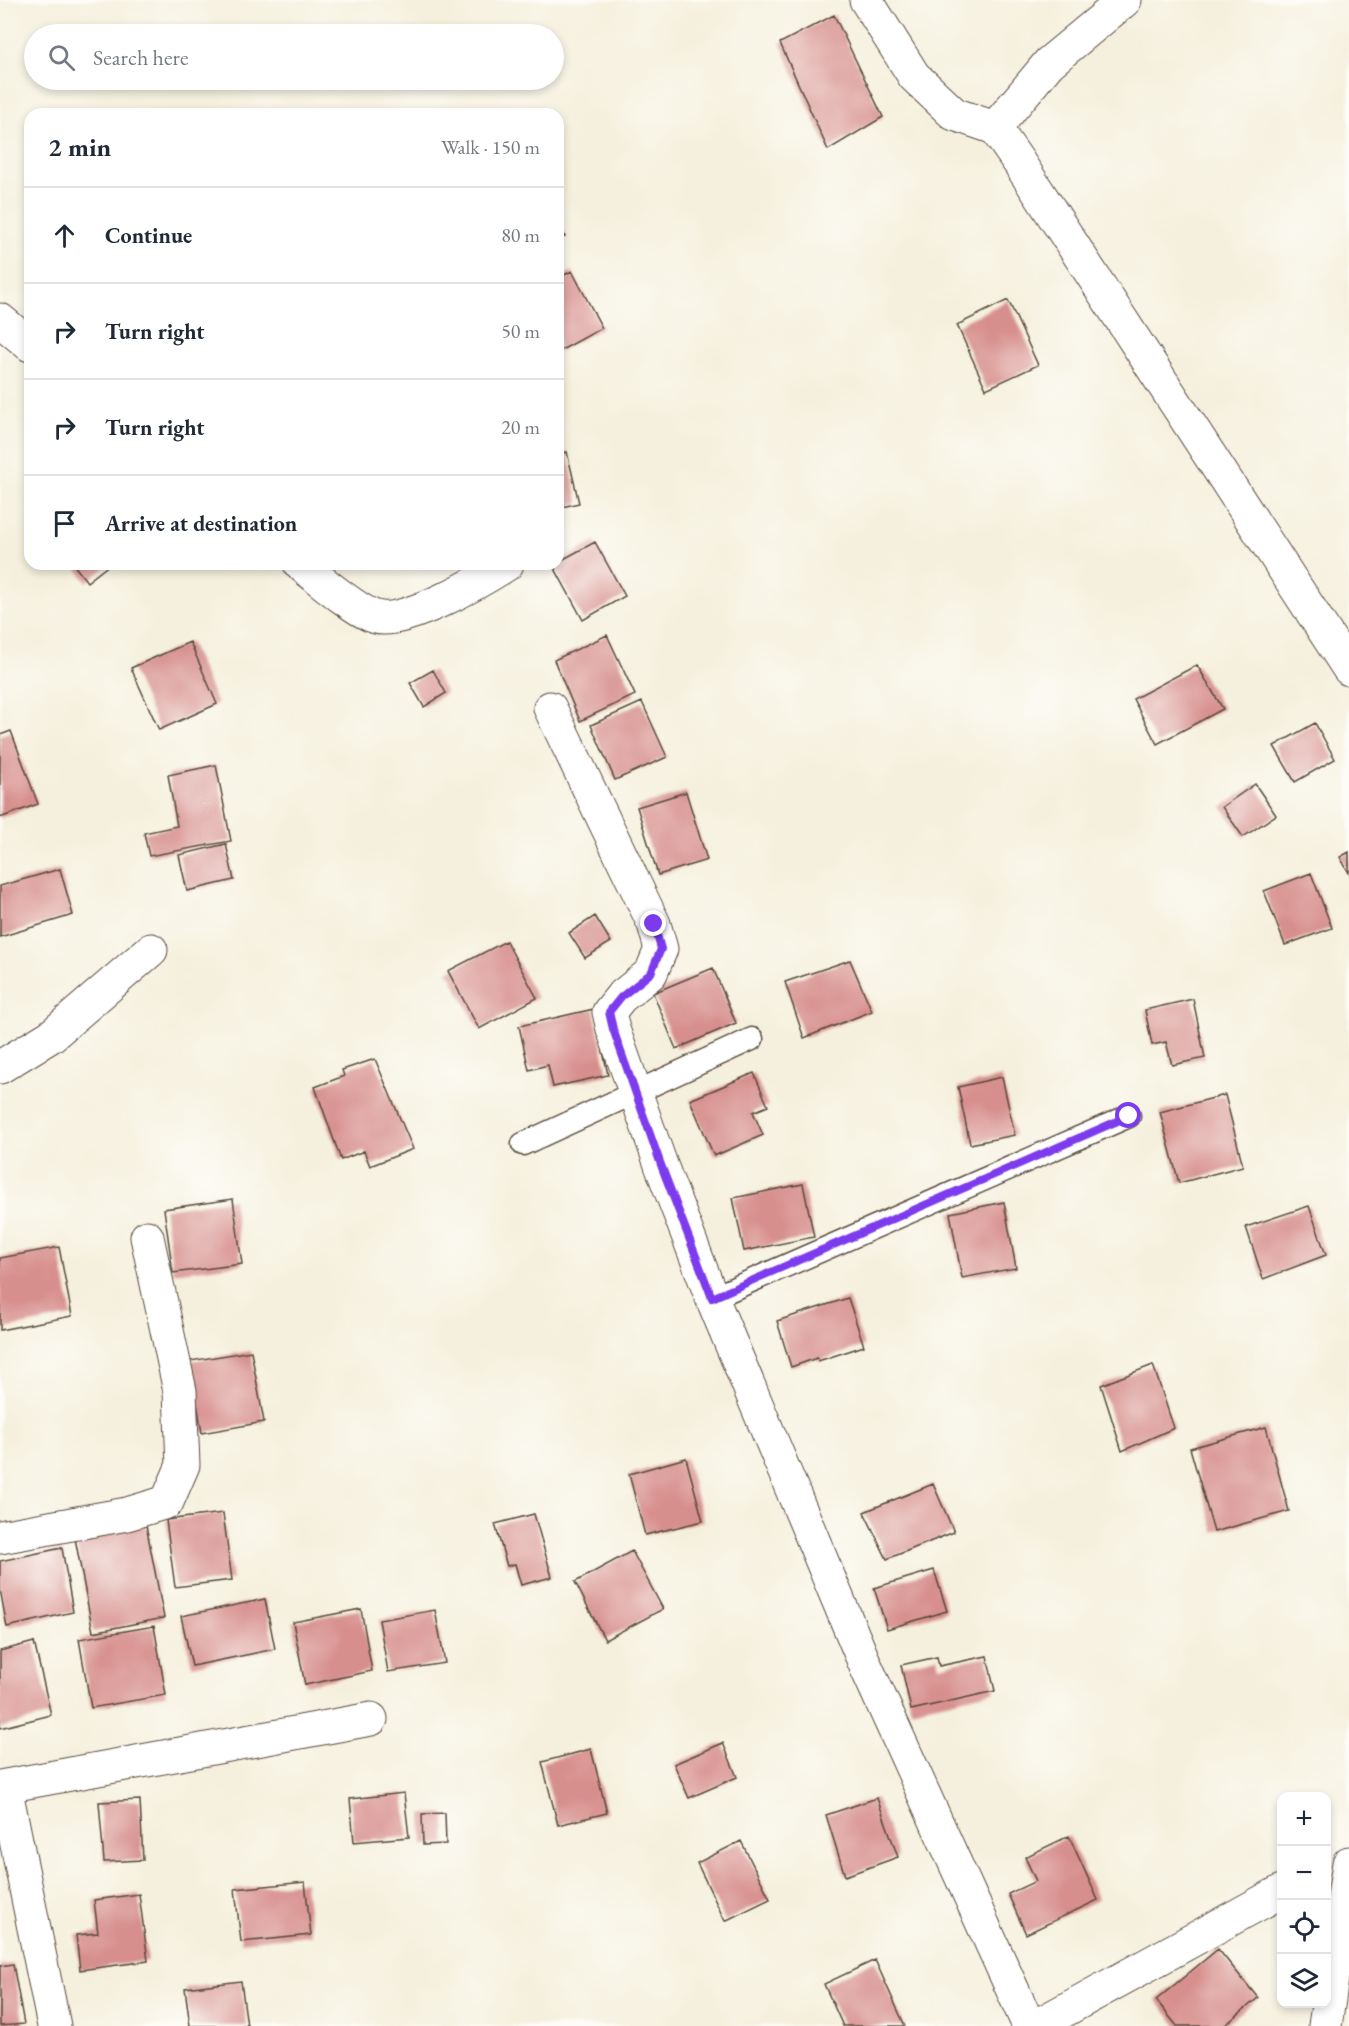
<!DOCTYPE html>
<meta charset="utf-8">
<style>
:root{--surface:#fff;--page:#f6f6f7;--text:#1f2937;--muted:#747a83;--line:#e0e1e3}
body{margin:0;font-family:"EB Garamond",serif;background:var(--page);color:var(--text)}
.controls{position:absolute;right:18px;bottom:18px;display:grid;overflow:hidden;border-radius:12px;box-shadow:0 3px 9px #0003}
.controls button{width:54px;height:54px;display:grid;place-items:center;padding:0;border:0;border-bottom:2px solid var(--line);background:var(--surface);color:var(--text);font:30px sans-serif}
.stop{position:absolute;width:18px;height:18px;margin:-14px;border:4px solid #7c3aed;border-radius:50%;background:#fff}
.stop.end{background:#7c3aed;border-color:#fff;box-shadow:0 2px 6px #0008}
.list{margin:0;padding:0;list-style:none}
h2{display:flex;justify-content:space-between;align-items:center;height:78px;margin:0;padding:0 24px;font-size:26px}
h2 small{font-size:20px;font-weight:400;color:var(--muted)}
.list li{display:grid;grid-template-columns:39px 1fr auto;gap:18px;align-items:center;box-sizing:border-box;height:96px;padding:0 24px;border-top:2px solid var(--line)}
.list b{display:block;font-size:22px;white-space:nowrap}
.list em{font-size:20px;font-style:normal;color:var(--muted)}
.icon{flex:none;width:33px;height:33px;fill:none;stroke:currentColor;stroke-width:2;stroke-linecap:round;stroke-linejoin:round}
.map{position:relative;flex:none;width:1349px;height:2026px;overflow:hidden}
.search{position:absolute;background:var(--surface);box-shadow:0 3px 9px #0003;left:24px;top:24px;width:540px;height:66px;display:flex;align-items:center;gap:15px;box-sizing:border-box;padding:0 21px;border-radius:33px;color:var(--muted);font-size:22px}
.panel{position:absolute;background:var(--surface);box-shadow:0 3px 9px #0003;left:24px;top:108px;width:540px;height:462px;border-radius:18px}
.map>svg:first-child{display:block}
.building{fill:#d78f8d}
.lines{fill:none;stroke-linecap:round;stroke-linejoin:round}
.lane-casing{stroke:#57483b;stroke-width:25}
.street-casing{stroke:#57483b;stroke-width:35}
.lane{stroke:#fff;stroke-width:22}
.street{stroke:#fff;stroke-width:33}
.route{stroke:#7c3aed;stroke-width:8}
</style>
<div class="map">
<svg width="1349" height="2026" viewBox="0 0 1349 2026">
<rect width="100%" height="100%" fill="#fdfcf7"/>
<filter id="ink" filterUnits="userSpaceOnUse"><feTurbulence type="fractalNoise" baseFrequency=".0167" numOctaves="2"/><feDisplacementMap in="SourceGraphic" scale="12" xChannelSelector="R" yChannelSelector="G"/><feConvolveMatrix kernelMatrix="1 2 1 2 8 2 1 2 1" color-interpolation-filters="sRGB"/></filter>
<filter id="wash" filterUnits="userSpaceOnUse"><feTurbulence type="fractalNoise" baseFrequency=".008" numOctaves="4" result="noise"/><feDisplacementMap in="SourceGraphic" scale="24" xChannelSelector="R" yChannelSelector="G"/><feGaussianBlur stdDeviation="1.35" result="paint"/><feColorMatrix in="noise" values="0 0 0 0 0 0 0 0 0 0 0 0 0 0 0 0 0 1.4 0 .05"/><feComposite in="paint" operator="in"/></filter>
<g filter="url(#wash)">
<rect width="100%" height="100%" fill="#f5f0dd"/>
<g id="blocks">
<path class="building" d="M 834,15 L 883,117 L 828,150 L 780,43 Z
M 558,218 L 565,237 L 558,239 Z
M 572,271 L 602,328 L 558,352 L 558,278 Z
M 1008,300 L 1038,365 L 986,389 L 957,325 Z
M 567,452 L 579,503 L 558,508 L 558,454 Z
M 595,542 L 625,596 L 583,620 L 553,565 L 558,564 L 558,562 Z
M 73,564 L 110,564 L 87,582 Z
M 607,635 L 635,695 L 580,721 L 554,660 Z
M 190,642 L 217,704 L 159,730 L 131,668 Z
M 1197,665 L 1223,709 L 1157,744 L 1133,699 Z
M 433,670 L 446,693 L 424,707 L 410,683 Z
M 642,702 L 667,757 L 615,780 L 591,725 Z
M 1315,723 L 1335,759 L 1295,782 L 1274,746 Z
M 11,731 L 38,804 L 0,818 L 0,735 Z
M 216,765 L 231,841 L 149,856 L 144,833 L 177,826 L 168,775 Z
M 1255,784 L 1276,815 L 1243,837 L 1222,807 Z
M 686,792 L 707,860 L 658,875 L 637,807 Z
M 226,844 L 234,880 L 187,891 L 179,855 Z
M 1349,852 L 1349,873 L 1340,857 Z
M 60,869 L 73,915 L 0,937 L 0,886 Z
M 1311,873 L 1332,928 L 1285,945 L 1264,891 Z
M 595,916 L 611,942 L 585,958 L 569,933 Z
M 506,941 L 537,998 L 479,1029 L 448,971 Z
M 850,960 L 872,1011 L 804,1038 L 785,982 Z
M 713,968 L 736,1023 L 676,1049 L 653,993 Z
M 1193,999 L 1205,1058 L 1172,1065 L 1166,1042 L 1152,1045 L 1145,1010 Z
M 594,1009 L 608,1075 L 553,1087 L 548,1065 L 529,1070 L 519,1026 Z
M 375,1059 L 413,1149 L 370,1166 L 364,1151 L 341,1160 L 315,1087 L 344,1076 L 342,1070 Z
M 754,1073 L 768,1106 L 753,1112 L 763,1135 L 714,1156 L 690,1100 Z
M 1002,1077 L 1015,1135 L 970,1144 L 958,1087 Z
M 1225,1095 L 1243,1166 L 1179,1183 L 1160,1112 Z
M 803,1184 L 814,1237 L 744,1251 L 733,1198 Z
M 233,1199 L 242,1264 L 173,1273 L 164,1209 Z
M 1004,1202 L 1016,1268 L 962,1278 L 950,1213 Z
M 1309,1206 L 1326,1255 L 1263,1279 L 1246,1227 Z
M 59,1247 L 72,1316 L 0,1330 L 0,1258 Z
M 848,1298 L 864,1346 L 818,1361 L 817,1358 L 791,1367 L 777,1321 Z
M 251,1351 L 264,1422 L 202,1433 L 190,1361 Z
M 1153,1365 L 1174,1428 L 1122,1451 L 1101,1385 Z
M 1266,1427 L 1289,1511 L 1214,1532 L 1190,1448 Z
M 686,1458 L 703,1521 L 645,1535 L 629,1474 Z
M 933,1484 L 954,1532 L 887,1559 L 864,1512 Z
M 223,1513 L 232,1580 L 175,1587 L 166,1520 Z
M 534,1514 L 552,1577 L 521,1585 L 515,1564 L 507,1566 L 495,1524 Z
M 145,1520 L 164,1618 L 93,1632 L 74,1533 Z
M 62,1548 L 73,1612 L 7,1627 L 0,1589 L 0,1561 Z
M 632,1551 L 663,1609 L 605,1640 L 575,1582 Z
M 934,1570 L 947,1611 L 887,1629 L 874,1588 Z
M 265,1599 L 275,1649 L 192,1666 L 181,1616 Z
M 361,1609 L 372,1671 L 305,1685 L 293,1622 Z
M 435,1610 L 445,1663 L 388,1672 L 379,1620 Z
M 154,1626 L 166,1695 L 91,1708 L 79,1639 Z
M 34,1642 L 51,1715 L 0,1728 L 0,1651 Z
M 987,1656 L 995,1691 L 911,1710 L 901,1665 L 937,1657 L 939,1666 Z
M 723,1743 L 737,1777 L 689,1798 L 674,1764 Z
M 591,1749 L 607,1813 L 558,1825 L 542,1762 Z
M 404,1793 L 409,1837 L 354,1842 L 350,1799 Z
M 877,1798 L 898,1857 L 845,1876 L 826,1815 Z
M 140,1800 L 143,1860 L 104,1862 L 99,1802 Z
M 445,1813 L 446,1844 L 423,1845 L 422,1814 Z
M 1069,1836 L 1098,1900 L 1026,1934 L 1008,1894 L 1036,1881 L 1025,1857 Z
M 741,1841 L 770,1899 L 725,1921 L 697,1863 Z
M 305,1882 L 311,1935 L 241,1942 L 235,1889 Z
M 139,1894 L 148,1961 L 80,1970 L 76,1935 L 98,1933 L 94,1900 Z
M 1218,1949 L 1258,1998 L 1224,2026 L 1177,2026 L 1156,2000 Z
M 875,1960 L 905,2026 L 843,2026 L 824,1984 Z
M 13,1964 L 24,2024 L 0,2026 L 0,1966 Z
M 241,1981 L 247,2026 L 190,2026 L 185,1988 Z"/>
</g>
</g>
<g filter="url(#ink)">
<use href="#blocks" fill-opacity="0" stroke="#57483b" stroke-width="1.5"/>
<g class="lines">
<g class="lane-casing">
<path id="lane" d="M 523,1144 L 752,1039
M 712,1298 L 1129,1116"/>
</g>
<g class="street-casing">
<path id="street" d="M 866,0 L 914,76 L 954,114 L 995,128 L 1018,161 L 1349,669
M 995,128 L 1049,63 L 1125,0
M 0,320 L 30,345
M 300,564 C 317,577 357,612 376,617 C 404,626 482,580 507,564
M 550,708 L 654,924 L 661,949 L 651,973 L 621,997 L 609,1012 L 613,1029 L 661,1165 L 712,1298 L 867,1669 L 1029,2026
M 0,1067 L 51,1036 L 151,950
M 0,1537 L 127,1514 L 167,1502 L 183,1465 L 180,1391 L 147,1237
M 5,1786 L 54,2026
M 0,1787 L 371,1719
M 1036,2026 L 1282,1891
M 1325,2026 L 1349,1863"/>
</g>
<use href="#lane" class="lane"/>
<use href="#street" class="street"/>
</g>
</g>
<g class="lines" filter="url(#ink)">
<path class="route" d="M 654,924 L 661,949 L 651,973 L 621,997 L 609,1012 L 613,1029 L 661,1165 L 712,1298 L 1129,1116"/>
</g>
</svg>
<div class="controls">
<button>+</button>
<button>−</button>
<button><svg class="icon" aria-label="locate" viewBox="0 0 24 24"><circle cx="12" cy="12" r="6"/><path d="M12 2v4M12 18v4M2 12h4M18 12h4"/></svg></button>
<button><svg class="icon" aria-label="layers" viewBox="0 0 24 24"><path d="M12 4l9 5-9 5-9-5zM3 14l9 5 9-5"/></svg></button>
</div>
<div class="stop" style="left:1129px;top:1116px"></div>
<div class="stop end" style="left:654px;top:924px"></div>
<div class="search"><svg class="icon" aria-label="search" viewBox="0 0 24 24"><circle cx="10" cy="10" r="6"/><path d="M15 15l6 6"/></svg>Search here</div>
<section class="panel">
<h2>2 min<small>Walk · 150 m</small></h2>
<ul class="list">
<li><svg class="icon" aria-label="ahead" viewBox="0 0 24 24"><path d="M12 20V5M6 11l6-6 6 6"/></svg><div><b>Continue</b></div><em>80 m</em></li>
<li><svg class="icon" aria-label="right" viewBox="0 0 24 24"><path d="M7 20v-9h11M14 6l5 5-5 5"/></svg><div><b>Turn right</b></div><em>50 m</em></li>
<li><svg class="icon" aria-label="right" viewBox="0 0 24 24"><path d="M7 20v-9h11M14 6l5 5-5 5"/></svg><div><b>Turn right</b></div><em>20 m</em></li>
<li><svg class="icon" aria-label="arrive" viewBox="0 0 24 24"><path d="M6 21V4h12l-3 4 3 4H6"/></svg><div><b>Arrive at destination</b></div></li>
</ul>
</section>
</div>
